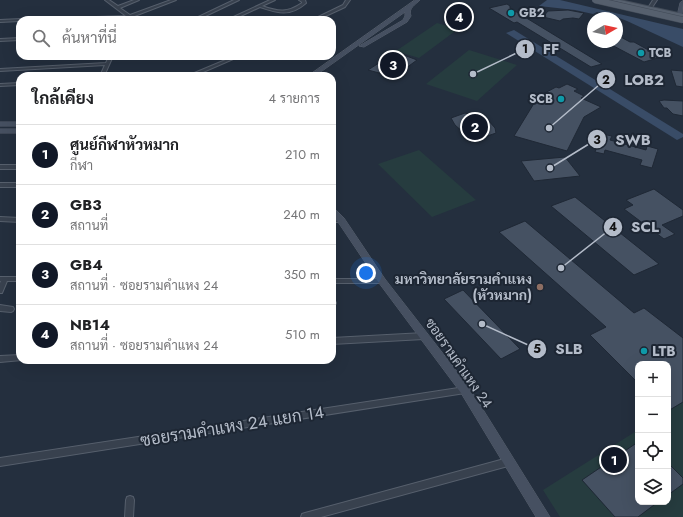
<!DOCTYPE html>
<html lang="th">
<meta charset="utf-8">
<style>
:root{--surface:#fff;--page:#f6f6f6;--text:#202124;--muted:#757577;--line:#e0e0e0;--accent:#111827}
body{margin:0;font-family:Jost,Sarabun,sans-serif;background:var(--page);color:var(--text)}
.controls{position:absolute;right:12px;bottom:12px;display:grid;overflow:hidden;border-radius:8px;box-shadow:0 4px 16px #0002}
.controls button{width:36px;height:36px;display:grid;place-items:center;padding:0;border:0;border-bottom:1px solid var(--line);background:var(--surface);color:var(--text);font:20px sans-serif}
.compass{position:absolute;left:587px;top:12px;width:36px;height:36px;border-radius:50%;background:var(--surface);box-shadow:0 4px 16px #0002;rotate:81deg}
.you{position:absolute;left:366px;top:273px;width:14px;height:14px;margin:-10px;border:3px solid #fff;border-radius:50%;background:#1a73e8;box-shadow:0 0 0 6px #1a73e833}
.badge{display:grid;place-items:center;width:26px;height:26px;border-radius:50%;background:var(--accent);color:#fff;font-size:13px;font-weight:700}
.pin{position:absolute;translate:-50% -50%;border:2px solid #fff;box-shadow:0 1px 4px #0006}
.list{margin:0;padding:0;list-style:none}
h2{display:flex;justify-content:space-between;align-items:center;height:52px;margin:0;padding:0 16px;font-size:17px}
h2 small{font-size:13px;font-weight:400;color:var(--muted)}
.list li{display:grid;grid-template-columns:26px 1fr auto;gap:12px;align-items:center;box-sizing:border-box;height:60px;padding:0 16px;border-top:1px solid var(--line)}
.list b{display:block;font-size:15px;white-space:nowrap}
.list p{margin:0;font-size:13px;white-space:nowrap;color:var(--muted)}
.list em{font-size:13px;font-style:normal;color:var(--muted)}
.icon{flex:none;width:22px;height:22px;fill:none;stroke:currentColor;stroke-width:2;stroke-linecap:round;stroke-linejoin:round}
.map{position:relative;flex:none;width:683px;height:517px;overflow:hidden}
.search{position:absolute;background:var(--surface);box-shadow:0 4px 16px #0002;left:16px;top:16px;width:320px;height:44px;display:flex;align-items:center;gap:10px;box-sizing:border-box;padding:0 14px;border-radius:12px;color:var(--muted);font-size:15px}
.panel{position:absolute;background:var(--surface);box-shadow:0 4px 16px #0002;left:16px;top:72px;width:320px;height:292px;border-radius:12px}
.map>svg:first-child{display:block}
.green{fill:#263c3f}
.water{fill:#394c67}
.building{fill:#455162;stroke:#1f2835}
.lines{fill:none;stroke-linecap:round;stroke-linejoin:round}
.minor-casing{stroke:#565f6c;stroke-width:2}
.secondary-casing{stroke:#565f6c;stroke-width:1}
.primary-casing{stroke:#414a57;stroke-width:2}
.minor{fill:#38414e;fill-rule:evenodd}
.secondary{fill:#465061;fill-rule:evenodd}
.primary{fill:#56606e;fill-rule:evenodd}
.primary-bridge-casing{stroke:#414a57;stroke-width:7;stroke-linecap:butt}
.primary-bridge{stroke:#56606e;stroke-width:6}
.culture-dot{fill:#0f9aa8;stroke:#1d2633;stroke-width:1.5}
.education-dot{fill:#8d6e63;stroke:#1d2633;stroke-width:1.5}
.labels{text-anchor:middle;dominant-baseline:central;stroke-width:4;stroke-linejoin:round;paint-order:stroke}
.far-poi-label{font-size:12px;font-weight:bold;fill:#b4bcc9;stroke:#1d2633;text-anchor:start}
.poi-label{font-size:14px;font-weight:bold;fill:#b4bcc9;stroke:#1d2633;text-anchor:end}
.street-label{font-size:14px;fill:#b4bcc9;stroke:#1d2633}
.near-street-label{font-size:17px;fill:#b4bcc9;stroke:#1d2633}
.leader{fill:none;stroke:#b4bcc9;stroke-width:1.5}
.callout-dot{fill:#b4bcc9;stroke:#1d2633;stroke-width:1.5}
.mark-label{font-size:12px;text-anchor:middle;font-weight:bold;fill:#111}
.callout-label{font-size:15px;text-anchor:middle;font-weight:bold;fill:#b4bcc9;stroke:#1d2633;stroke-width:4;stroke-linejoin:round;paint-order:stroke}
</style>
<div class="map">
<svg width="683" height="517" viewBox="0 0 683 517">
<rect width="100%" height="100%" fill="#242f3e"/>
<path class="green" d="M 437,23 L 458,29 L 419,58 L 396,51 Z
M 469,50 L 517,65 L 477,101 L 426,84 Z
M 419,150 L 476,200 L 432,217 L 378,164 Z
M 683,402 L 683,517 L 560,517 L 543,490 L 638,430 L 638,502 L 668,502 L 668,411 Z"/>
<path class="water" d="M 547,0 L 560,0 L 683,29 L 683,47 L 627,21 L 614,16 L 597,12 L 593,14 L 575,10 L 539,6 Z
M 514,30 L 683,134 L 683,137 L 677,140 L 506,33 Z"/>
<path class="building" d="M 507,4 L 510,6 L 510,8 L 602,64 L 591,67 L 517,22 L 514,23 L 489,8 Z
M 458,10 L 474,14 L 460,24 L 444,20 Z
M 568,10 L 584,13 L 579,19 L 573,18 L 563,19 L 560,21 L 543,17 L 548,11 Z
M 617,35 L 630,42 L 634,42 L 661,57 L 644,62 L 606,42 L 617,42 Z
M 396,52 L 417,60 L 394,77 L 368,70 Z
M 671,70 L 683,71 L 683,87 L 676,86 Z
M 567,84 L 578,89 L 574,91 L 584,96 L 581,98 L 601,107 L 584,117 L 567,151 L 514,136 L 536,100 L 544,96 L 541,95 L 556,87 L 559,88 Z
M 664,100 L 683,101 L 683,116 L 673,114 L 667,108 L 664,108 L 659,101 Z
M 465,113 L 488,120 L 495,128 L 496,133 L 479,139 L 464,133 L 455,125 L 451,118 Z
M 602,134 L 612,136 L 610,140 L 646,150 L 647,146 L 658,149 L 652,168 L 640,165 L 642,160 L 605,150 L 604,154 L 595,152 Z
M 565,157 L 580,176 L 534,181 L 521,161 Z
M 654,189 L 683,210 L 683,216 L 662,225 L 675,234 L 664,239 L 624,209 L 633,205 L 626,200 Z
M 575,197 L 659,264 L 634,275 L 551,206 Z
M 525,221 L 634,313 L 644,308 L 683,338 L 683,402 L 668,411 L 668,364 L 638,364 L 638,383 L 590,335 L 606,327 L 499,232 Z
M 463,290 L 520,349 L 501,359 L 444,299 Z
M 638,442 L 638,502 L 658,502 L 638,517 L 615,517 L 582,480 Z
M 668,463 L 683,478 L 683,484 L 668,495 Z"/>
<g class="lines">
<g class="minor-casing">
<path id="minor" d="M 105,0 L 109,0 L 118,6 L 134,0 L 139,0 L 120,8 L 130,15 L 171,0 L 176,0 L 132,17 L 133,18 L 131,19 L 129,18 L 34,20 L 36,19 L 126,16 Z
M 234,0 L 239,0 L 197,20 L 192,20 Z
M 270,0 L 275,0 L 262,6 C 279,12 287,13 302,3 L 302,2 L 299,0 L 305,0 L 306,3 C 290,17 278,13 260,7 L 232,20 L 227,20 Z
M 346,0 L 350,0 L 345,7 L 317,20 L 312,20 L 343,5 Z
M 653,0 L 657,0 L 651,9 L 649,9 L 648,8 Z
M 21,19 L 22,20 L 20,20 L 20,21 L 0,22 L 0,20 Z
M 20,38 L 20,40 L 0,41 L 0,39 Z
M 109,56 L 113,56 L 104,76 L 100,76 L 105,65 L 0,71 L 0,69 L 106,63 Z
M 235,56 L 240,56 L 194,76 L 182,76 L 184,75 L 192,74 Z
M 20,83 L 20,85 L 0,86 L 0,84 Z
M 0,165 L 20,165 L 20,169 L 0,169 Z
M 0,183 L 20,183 L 20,187 L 0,187 Z
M 0,217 L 20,218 L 20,222 L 0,221 Z
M 332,218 L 341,218 L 344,220 L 341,222 L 332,222 Z
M 0,277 L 20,277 L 20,281 L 7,281 L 2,293 L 0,293 L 0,283 L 1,281 L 0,281 Z
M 332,279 L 384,279 L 385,281 L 384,283 L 332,283 Z
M 332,301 L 335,301 L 336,303 L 335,305 L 332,305 Z
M 0,305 L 13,307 L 14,309 L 13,311 L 11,312 L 0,311 Z
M 424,333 L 426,334 L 427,336 L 426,338 L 424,339 L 332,344 L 332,338 Z
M 20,355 L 20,360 L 22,360 L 0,362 L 0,356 Z
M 465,387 L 468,388 L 469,390 L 468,392 L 465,393 L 0,466 L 0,458 Z
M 508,458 L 511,459 L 512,462 L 511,465 L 508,466 L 321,517 L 301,517 L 302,514 L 305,513 Z
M 130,496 L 133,497 L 134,500 L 133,517 L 125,517 L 126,500 L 127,497 Z"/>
</g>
<g class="secondary-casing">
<path id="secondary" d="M 415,0 L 420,0 C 415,5 408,8 411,16 L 407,22 L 364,47 L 359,46 L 403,20 L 405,16 L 405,12 L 315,76 L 308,76 Z
M 683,1 L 682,15 L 677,16 L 680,3 Z
M 0,122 L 20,122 L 20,126 L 0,126 Z
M 0,129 L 20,129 L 20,133 L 0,133 Z
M 332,208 L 335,209 L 344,218 L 385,279 L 469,387 L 550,517 L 536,517 L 461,393 L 379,283 L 338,222 L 332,216 Z"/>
</g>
<g class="primary-casing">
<path id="primary" d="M 610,0 L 620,0 L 683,14 L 683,18 Z"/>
</g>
<use href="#minor" class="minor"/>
<use href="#secondary" class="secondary"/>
<use href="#primary" class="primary"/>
<g class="primary-bridge-casing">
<path id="primary-bridge" d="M 595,0 L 683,20"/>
</g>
<use href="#primary-bridge" class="primary-bridge"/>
</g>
<g class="culture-dot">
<circle cx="511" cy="13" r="4"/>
<circle cx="641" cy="53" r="4"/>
<circle cx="561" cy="99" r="4"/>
<circle cx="644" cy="351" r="4"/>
</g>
<circle class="education-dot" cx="540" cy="287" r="4"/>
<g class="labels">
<g class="far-poi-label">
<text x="519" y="13">GB2</text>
<text x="649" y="53">TCB</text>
<text x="553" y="99" text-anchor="end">SCB</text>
</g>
<g class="poi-label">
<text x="532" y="279">มหาวิทยาลัยรามคำแหง<tspan x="532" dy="16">(หัวหมาก)</tspan></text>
<text x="652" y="351" text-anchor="start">LTB</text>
</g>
<g class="street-label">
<text transform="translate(459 363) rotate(55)">ซอยรามคำแหง 24</text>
</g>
<g class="near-street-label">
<text transform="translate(232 426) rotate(-9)">ซอยรามคำแหง 24 แยก 14</text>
</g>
</g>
<path class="leader" d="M473 74L525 49M549 128L606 79M550 168L597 139M561 268L613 227M482 324L537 349"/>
<g class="callout-dot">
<circle cx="473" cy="74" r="4"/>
<circle cx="549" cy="128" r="4"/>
<circle cx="550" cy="168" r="4"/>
<circle cx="561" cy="268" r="4"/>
<circle cx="482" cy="324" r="4"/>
<circle cx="525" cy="49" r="10"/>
<circle cx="606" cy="79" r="10"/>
<circle cx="597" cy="139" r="10"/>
<circle cx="613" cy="227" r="10"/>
<circle cx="537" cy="349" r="10"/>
</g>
<g class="mark-label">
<text x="525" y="53">1</text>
<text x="606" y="84">2</text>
<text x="597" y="144">3</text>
<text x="613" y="231">4</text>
<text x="537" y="353">5</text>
</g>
<g class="callout-label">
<text x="551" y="54">FF</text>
<text x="644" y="85">LOB2</text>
<text x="633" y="145">SWB</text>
<text x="645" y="232">SCL</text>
<text x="569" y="354">SLB</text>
</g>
</svg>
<div class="controls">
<button>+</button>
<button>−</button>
<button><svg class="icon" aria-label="locate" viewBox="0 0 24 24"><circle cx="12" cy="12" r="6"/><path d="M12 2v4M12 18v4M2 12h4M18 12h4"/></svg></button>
<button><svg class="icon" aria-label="layers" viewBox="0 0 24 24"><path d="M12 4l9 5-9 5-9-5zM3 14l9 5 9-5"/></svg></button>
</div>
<svg class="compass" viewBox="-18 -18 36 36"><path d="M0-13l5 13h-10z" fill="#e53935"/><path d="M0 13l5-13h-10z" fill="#757577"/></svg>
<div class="you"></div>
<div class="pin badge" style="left:614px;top:460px">1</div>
<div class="pin badge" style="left:475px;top:127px">2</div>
<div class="pin badge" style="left:393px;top:65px">3</div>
<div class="pin badge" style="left:459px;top:17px">4</div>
<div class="search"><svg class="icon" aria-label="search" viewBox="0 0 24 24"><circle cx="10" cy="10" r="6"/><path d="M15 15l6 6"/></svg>ค้นหาที่นี่</div>
<section class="panel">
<h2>ใกล้เคียง<small>4 รายการ</small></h2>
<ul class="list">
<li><span class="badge">1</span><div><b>ศูนย์กีฬาหัวหมาก</b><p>กีฬา</p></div><em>210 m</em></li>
<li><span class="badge">2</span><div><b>GB3</b><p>สถานที่</p></div><em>240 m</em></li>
<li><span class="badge">3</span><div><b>GB4</b><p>สถานที่ · ซอยรามคำแหง 24</p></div><em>350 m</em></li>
<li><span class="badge">4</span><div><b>NB14</b><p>สถานที่ · ซอยรามคำแหง 24</p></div><em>510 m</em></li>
</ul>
</section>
</div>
